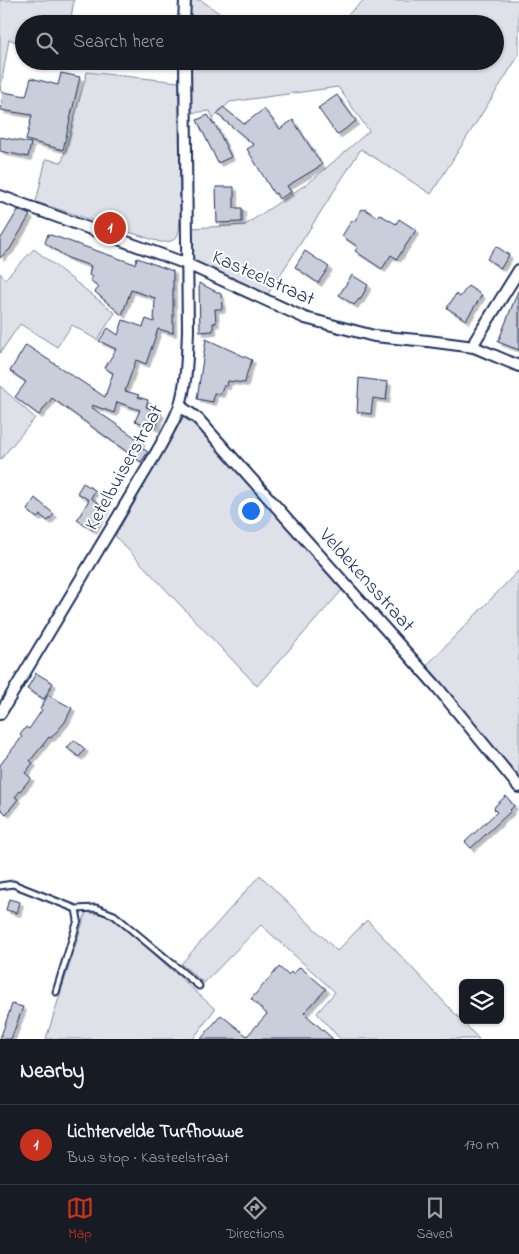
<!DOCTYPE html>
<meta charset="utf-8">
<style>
:root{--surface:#171b24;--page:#20242c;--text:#f1f3f6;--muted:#9ea1a6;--line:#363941;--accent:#c8321e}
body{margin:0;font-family:"Indie Flower",sans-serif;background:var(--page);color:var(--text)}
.controls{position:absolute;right:15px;bottom:15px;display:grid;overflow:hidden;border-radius:8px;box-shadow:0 1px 4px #0004}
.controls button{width:45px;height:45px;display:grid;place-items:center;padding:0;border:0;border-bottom:1px solid var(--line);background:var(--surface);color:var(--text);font:25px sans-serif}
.you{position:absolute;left:250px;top:510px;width:18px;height:18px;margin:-12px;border:4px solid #fff;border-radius:50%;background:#1a73e8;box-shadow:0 0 0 8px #1a73e833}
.badge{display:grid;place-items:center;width:32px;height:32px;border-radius:50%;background:var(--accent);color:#fff;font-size:16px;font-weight:700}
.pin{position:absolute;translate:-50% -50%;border:2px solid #fff;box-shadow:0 1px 5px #0006}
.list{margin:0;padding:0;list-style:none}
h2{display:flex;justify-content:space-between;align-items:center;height:65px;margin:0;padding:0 20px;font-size:21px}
h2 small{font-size:16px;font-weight:400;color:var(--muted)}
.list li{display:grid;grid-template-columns:32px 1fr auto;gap:15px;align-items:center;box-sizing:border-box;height:80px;padding:0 20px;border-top:1px solid var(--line)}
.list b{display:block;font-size:19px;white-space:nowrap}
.list p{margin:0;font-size:16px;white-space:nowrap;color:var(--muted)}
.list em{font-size:16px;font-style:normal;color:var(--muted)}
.icon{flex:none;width:28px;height:28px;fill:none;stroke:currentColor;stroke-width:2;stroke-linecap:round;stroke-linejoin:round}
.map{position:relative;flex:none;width:519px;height:1039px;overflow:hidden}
.search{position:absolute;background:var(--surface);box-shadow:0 1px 4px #0004;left:15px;right:15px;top:15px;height:55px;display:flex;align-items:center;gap:12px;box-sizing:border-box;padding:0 18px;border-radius:28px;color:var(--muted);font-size:19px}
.sheet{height:145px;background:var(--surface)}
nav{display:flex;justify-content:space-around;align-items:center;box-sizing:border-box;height:70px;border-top:1px solid var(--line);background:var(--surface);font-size:14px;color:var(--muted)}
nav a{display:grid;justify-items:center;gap:2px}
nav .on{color:var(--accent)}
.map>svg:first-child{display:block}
.green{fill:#dee1e7;stroke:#7c88a2}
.building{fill:#caceda;stroke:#1b2f5e;filter:url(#shadow)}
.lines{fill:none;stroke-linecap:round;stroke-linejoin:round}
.service-casing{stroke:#1b2f5e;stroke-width:9}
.minor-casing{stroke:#1b2f5e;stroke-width:14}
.service{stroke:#fff;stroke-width:5}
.minor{stroke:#fff;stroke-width:10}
.labels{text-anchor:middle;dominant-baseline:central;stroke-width:4;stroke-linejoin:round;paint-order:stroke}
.street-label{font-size:20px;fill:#1b2f5e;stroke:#fff}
</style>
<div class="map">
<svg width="519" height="1039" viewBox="0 0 519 1039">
<defs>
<filter id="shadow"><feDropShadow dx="3.5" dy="3.5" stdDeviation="0" flood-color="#0004"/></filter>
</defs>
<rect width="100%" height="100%" fill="#fff"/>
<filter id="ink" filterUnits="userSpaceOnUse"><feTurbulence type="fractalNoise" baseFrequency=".02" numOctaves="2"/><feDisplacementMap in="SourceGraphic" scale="10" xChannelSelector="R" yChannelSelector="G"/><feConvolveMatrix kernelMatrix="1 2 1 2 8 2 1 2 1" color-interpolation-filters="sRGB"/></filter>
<g filter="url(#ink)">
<path class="green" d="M 0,0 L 74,0 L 70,24 L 24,24 L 24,46 L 9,39 L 0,92 Z
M 190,0 L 201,0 L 234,24 L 190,24 Z
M 364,0 L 519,0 L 519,55 L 431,194 L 361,149 L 268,294 L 192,261 L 192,228 L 245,225 L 311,181 L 369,131 L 338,87 L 230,102 L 213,118 L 210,111 L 190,113 L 190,61 L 287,61 L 294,66 L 300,61 L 495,61 L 495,24 L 337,24 Z
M 87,72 L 179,82 L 180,218 C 179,235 179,243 160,242 L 36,202 L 46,159 L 62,162 Z
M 34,249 L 115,313 L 97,340 L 72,325 L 57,347 L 20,324 L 0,353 L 0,273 L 5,279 Z
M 0,386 L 35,418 L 0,460 Z
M 183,418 L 192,422 L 344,588 L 257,686 L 115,536 Z
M 519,570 L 519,778 L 426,666 Z
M 260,875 L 337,951 L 367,920 L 479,1039 L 340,1039 L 317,1013 L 335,992 L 261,925 L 204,983 L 181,964 Z
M 86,912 L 105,915 L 122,925 L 215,1009 L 193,1039 L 46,1039 Z"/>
<path class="building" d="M 61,73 L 80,77 L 63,150 L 26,140 L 32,115 L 1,110 L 3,92 L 26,96 L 31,78 L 58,85 Z
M 337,95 L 356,121 L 337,135 L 318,108 Z
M 223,107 L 244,124 L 264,109 L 280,129 L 293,120 L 322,165 L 287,186 L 291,192 L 279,199 L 276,193 L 274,194 L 247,149 L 254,145 L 217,114 Z
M 208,115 L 214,125 L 215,124 L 231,157 L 218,163 L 197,120 Z
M 0,137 L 31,143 L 28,157 L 0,151 Z
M 216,187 L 234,187 L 234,208 L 242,208 L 242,222 L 217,223 Z
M 362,209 L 364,210 L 365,209 L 377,217 L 379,214 L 396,224 L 399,219 L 416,230 L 397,259 L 391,255 L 382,269 L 355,251 L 358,247 L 342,236 L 352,220 L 354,222 Z
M 18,210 L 30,215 L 10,249 L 0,258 L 0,240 Z
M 48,234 L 135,264 L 137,258 L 173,271 L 173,333 L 158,329 L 146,364 L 136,360 L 125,391 L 139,395 L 138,397 L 148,400 L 146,407 L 161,413 L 156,428 L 135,421 L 140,410 L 117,402 L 114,413 L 92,405 L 91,407 L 142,442 L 139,446 L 148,452 L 141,462 L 52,398 L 39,415 L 15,397 L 26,382 L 10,371 L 26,345 L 105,397 L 113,373 L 105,368 L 116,349 L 99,341 L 108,328 L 118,335 L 123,320 L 143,327 L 146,319 L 154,322 L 155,298 L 131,290 L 122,315 L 95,292 L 99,287 L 90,280 L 92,277 L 89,275 L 91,266 L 68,258 L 45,243 Z
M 496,246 L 509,255 L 501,268 L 487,259 Z
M 305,251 L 329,267 L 318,283 L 295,267 Z
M 352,275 L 368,285 L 360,300 L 359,299 L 354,305 L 339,295 Z
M 199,283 L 221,294 L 222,309 L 215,309 L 216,323 L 213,323 L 213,331 L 200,332 Z
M 468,286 L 482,295 L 466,320 L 447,308 L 456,294 L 460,297 Z
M 518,291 L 519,291 L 519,350 L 498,342 Z
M 206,339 L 252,360 L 247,373 L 245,383 L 228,381 L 227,386 L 223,386 L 221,394 L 214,393 L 213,402 L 197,399 Z
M 359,378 L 388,382 L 386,400 L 373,398 L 371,414 L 357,412 Z
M 83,483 L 95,490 L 91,498 L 106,508 L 93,530 L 77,520 L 89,500 L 77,493 Z
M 35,498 L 54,514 L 48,521 L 40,515 L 37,518 L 27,510 Z
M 36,673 L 53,683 L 44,699 L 27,689 Z
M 48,695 L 72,708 L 65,722 L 51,738 L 49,737 L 30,761 L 33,763 L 25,773 L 31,778 L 15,797 L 18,799 L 6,814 L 0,808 L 0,765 L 22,737 L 20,735 L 26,727 L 29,729 L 42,710 L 40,709 Z
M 74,740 L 85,749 L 79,757 L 67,748 Z
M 506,796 L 514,806 L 510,810 L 511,811 L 471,848 L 465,842 L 497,812 L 494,809 L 495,806 Z
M 9,899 L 20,902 L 17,913 L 6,910 Z
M 279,967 L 288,975 L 291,972 L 293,974 L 300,967 L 326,989 L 304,1013 L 333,1039 L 201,1039 L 221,1015 L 247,1036 L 267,1014 L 251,999 Z
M 12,1004 L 23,1007 L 11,1039 L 0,1039 Z"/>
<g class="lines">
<g class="service-casing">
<path id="service" d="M 0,886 L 13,884 L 76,909 L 96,908 L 114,915 L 199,986
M 56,992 L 78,920 L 76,909"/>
</g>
<g class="minor-casing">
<path id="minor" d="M 184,24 L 185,0
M 0,196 L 187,264 L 305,318 L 374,336 L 428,341 L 474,347 L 519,366
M 474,347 L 475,341 L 519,270
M 180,406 L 198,419 L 437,687 L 519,787
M 0,714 L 152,460 C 162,443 172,426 179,408 C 187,385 187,355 188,330 L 185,61"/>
</g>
<use href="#service" class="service"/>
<use href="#minor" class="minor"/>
</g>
</g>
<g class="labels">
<g class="street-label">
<text transform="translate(263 279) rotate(24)">Kasteelstraat</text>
<text transform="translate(125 468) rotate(-61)">Ketelbuiserstraat</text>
<text transform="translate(366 581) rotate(48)">Veldekensstraat</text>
</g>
</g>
</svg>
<div class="controls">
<button><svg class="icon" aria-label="layers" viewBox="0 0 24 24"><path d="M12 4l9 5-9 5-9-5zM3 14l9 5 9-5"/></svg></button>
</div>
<div class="you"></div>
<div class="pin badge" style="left:110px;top:228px">1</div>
<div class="search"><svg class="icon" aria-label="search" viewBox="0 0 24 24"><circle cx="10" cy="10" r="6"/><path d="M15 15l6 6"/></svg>Search here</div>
</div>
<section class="sheet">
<h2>Nearby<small></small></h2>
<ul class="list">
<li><span class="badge">1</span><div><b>Lichtervelde Turfhouwe</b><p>Bus stop · Kasteelstraat</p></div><em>170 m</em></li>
</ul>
</section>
<nav>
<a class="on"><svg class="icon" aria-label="map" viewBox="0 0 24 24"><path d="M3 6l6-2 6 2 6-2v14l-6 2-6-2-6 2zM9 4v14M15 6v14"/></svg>Map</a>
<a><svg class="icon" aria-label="directions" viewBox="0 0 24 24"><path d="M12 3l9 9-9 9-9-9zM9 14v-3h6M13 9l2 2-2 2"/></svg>Directions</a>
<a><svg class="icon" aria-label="saved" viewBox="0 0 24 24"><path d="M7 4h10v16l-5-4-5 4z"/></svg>Saved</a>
</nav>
